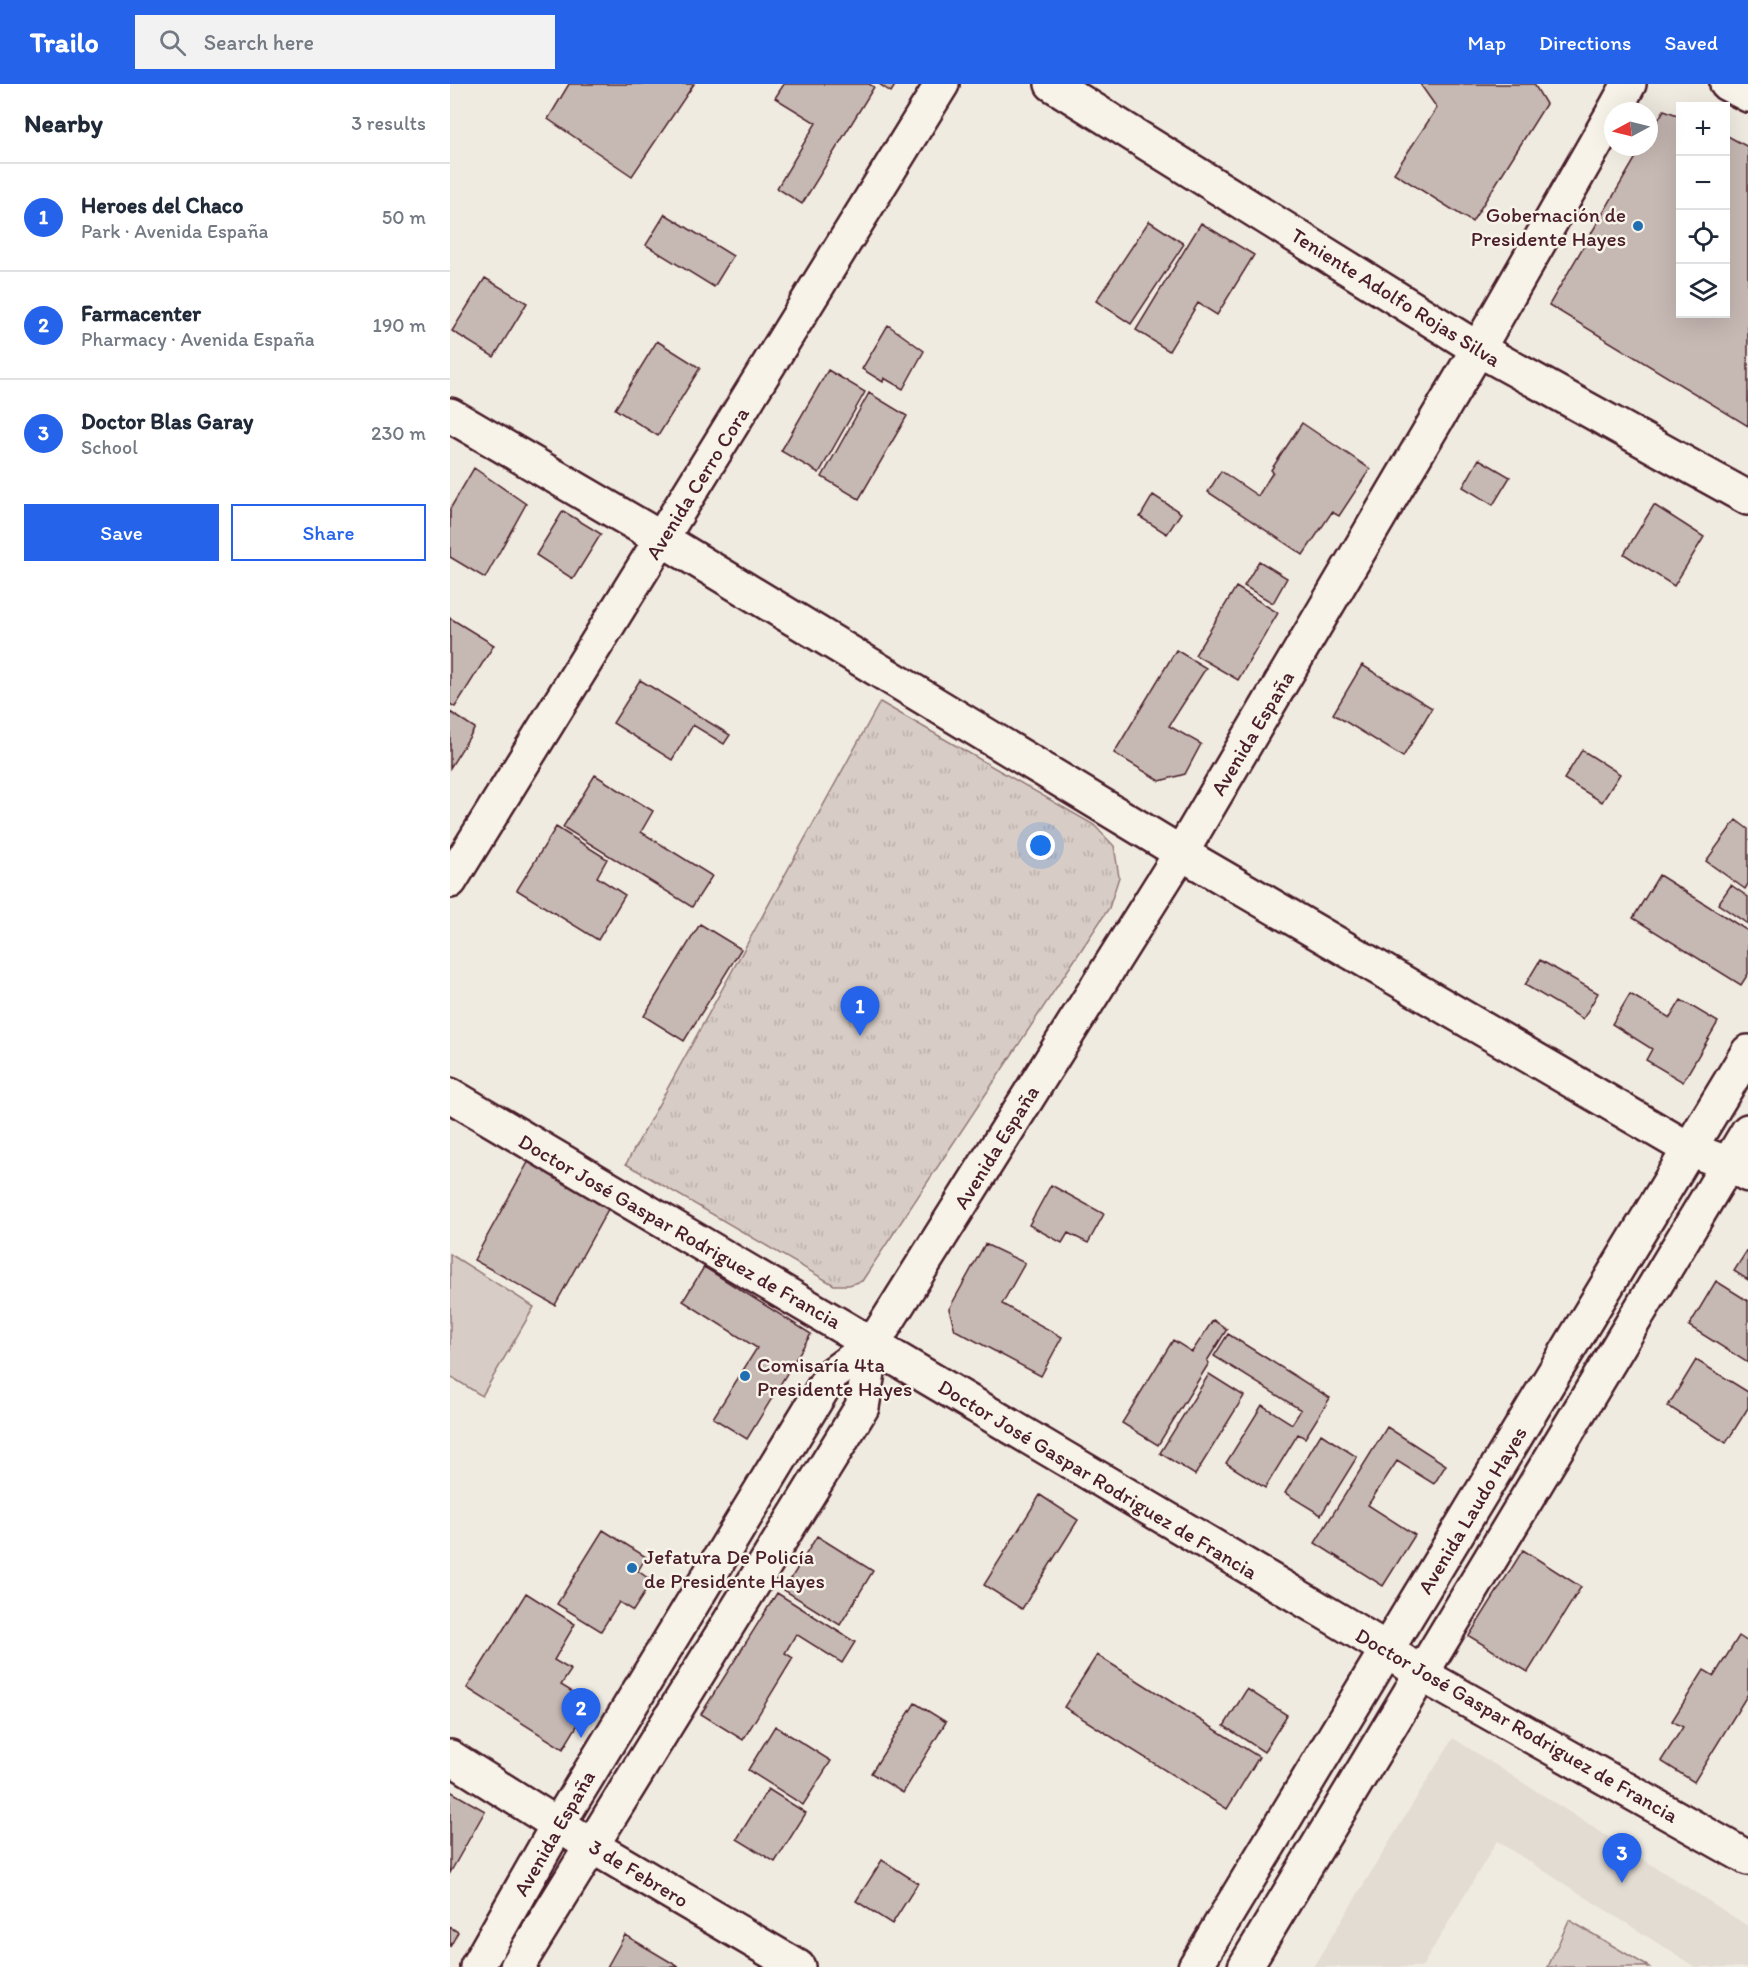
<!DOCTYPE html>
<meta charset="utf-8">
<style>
:root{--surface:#fff;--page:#f2f2f3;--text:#1f2937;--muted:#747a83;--line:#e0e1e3;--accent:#2563eb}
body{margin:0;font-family:Itim,sans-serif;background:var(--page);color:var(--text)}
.controls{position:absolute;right:18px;top:18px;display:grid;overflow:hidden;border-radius:0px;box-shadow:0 6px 24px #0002}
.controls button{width:54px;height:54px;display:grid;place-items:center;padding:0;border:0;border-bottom:2px solid var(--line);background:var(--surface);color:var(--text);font:30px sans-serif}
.compass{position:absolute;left:1154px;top:18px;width:54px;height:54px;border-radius:50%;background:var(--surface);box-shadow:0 6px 24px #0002;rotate:263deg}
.you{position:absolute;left:591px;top:762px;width:21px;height:21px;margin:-15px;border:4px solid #fff;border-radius:50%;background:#1a73e8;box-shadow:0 0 0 9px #1a73e833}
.badge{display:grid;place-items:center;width:39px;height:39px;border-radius:50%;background:var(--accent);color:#fff;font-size:20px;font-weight:700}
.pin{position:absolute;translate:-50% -50px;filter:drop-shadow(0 2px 3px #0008)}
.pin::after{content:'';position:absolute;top:32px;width:21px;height:18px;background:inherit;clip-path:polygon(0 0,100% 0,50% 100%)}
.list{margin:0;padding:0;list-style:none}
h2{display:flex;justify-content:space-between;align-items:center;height:78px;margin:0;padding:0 24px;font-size:26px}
h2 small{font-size:20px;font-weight:400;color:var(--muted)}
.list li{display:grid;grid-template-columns:39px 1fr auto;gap:18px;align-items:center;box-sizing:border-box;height:108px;padding:0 24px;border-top:2px solid var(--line)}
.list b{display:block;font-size:22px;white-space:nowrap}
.list p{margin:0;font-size:20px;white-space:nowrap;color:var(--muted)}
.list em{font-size:20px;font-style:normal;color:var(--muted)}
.actions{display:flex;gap:12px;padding:18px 24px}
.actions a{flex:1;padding:14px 0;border:2px solid var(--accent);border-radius:0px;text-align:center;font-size:21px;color:var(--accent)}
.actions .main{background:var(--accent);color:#fff}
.icon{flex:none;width:33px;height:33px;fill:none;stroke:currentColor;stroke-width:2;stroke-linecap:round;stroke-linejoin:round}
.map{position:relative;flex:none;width:1298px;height:1883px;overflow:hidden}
header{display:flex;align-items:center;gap:36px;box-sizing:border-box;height:84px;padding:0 30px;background:var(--accent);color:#fff}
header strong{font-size:28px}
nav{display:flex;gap:33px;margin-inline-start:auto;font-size:21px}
.search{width:420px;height:54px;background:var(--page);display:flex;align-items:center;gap:15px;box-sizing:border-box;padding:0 21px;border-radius:0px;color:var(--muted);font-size:22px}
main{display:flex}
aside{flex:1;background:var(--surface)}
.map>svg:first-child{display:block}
.built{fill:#e3dcd2}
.green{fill:#d8cdc6;stroke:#917678;stroke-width:1.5}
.park{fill:url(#park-tufts);stroke:#917678;stroke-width:1.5}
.building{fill:#c6b8b3;stroke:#4a1f2b;stroke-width:1.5}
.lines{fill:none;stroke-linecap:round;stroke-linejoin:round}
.street-casing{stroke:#4a1f2b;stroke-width:38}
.secondary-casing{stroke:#4a1f2b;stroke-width:38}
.street{stroke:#f7f3e8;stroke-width:33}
.secondary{stroke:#f7f3e8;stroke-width:33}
.poi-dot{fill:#1f6fb2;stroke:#f7f3e8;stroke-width:2}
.labels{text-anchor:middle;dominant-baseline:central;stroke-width:5;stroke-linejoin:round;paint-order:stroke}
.poi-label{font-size:21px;fill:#4a1f2b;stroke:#f7f3e8;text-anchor:start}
.street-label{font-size:21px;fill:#4a1f2b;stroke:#f7f3e8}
</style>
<header>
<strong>Trailo</strong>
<div class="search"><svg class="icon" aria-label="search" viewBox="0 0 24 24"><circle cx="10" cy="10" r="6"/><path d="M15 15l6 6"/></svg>Search here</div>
<nav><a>Map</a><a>Directions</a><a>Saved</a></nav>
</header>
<main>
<aside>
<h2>Nearby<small>3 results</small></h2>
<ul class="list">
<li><span class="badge">1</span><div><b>Heroes del Chaco</b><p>Park · Avenida España</p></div><em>50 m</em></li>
<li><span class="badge">2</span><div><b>Farmacenter</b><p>Pharmacy · Avenida España</p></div><em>190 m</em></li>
<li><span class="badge">3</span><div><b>Doctor Blas Garay</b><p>School</p></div><em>230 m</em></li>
</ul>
<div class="actions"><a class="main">Save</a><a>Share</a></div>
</aside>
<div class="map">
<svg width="1298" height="1883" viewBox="0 0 1298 1883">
<defs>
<pattern id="park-tufts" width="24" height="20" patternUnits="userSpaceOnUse" patternTransform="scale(1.5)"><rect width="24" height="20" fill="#d8cdc6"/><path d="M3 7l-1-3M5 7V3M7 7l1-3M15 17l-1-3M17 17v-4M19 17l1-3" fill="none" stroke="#bbb0aa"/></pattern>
</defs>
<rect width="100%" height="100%" fill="#f0ebe0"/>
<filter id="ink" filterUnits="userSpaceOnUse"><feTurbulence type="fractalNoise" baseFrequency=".0167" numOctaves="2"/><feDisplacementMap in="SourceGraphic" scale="12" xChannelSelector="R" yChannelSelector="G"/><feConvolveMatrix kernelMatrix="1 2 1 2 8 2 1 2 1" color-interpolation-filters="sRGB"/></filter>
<g filter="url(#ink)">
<path class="built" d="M 1003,1654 L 1298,1842 L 1298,1883 L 1245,1883 L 1047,1757 L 972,1883 L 863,1883 Z"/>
<path class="green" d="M 0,1170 L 84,1223 L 32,1312 L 0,1292 Z
M 1119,1836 L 1199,1883 L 1098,1883 Z"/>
<path class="park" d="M 430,618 L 644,741 L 664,762 L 669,793 L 659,824 L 412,1197 L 399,1201 L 384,1201 L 176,1080 Z"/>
<path class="building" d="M 119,0 L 244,0 L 182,92 L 98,35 Z
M 334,0 L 419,0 L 424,3 L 352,120 L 327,104 L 366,39 L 325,14 Z
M 429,0 L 446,0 L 441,8 Z
M 970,0 L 1084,0 L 1096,20 L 1022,138 L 944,89 L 987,24 Z
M 1214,26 L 1230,32 L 1230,230 L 1276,230 L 1276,51 L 1298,63 L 1298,342 L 1099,221 L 1192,63 L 1199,63 L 1199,51 Z
M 215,130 L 283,172 L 264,203 L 196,161 Z
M 699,137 L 734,160 L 681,240 L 646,217 Z
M 751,139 L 804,171 L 767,231 L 748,219 L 719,267 L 686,246 Z
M 35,194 L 77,219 L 44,273 L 2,247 Z
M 438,241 L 474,267 L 453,305 L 434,294 L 433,298 L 412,285 Z
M 207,257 L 250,284 L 208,352 L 165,325 Z
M 378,286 L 415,308 L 369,389 L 331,367 Z
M 419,309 L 457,332 L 409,415 L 372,393 Z
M 852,339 L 920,385 L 889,432 L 882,428 L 853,471 L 758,408 L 771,387 L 808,412 L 823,388 L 821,386 Z
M 1029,375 L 1060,393 L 1043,421 L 1013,403 Z
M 24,384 L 76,420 L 35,494 L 0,473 L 0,425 Z
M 703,411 L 731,429 L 717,450 L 690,433 Z
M 1204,421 L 1254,453 L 1224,502 L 1174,470 Z
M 113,427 L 151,450 L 123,495 L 86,471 Z
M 809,477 L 837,494 L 823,519 L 794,502 Z
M 786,503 L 828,529 L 788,596 L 745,571 Z
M 0,534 L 44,561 L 5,623 L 0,620 Z
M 726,566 L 756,584 L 719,642 L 751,660 L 735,690 L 710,697 L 664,669 Z
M 912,581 L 982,624 L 953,673 L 883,630 Z
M 190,596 L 280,651 L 274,660 L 243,641 L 222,676 L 163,639 Z
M 0,628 L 25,644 L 0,684 Z
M 1132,666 L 1170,690 L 1152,718 L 1114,695 Z
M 145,691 L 203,727 L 191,748 L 262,792 L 242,823 L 113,743 Z
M 1286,736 L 1298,745 L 1298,800 L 1295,805 L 1256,777 Z
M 106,743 L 157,775 L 147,793 L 175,811 L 148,856 L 67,806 Z
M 1209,791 L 1298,847 L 1298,890 L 1291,901 L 1183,834 Z
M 1281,801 L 1298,813 L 1298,840 L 1268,820 Z
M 250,840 L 291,865 L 234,957 L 194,932 Z
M 1090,876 L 1148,909 L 1133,935 L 1075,901 Z
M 1180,910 L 1220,934 L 1231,916 L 1268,938 L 1233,998 L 1196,976 L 1202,965 L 1162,940 Z
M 81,1073 L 162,1118 L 105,1221 L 24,1176 Z
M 601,1101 L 654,1130 L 638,1159 L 618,1149 L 612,1159 L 579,1141 Z
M 535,1160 L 575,1179 L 552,1220 L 612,1253 L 591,1292 L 505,1246 L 499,1225 Z
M 1298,1165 L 1298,1196 L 1284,1187 Z
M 254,1183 L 361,1250 L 297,1355 L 263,1334 L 307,1264 L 233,1217 Z
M 1266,1197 L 1298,1217 L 1298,1279 L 1239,1242 Z
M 763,1236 L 777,1245 L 757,1277 L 759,1279 L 708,1361 L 672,1339 L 723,1256 L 742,1268 Z
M 778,1250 L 880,1314 L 855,1354 L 848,1350 L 815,1404 L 776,1379 L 812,1321 L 842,1340 L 851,1326 L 764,1272 Z
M 1246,1276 L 1298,1308 L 1298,1324 L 1276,1359 L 1218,1322 Z
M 759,1290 L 794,1312 L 745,1391 L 710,1369 Z
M 937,1343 L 996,1381 L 984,1400 L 947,1377 L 918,1421 L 965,1451 L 933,1502 L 865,1459 Z
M 871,1350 L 907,1373 L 871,1431 L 835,1409 Z
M 590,1411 L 628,1436 L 572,1525 L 534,1501 Z
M 153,1446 L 196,1473 L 188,1487 L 202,1497 L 183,1527 L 169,1518 L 151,1547 L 107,1520 Z
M 367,1452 L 423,1487 L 390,1541 L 334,1506 Z
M 1073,1466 L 1131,1503 L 1078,1588 L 1019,1552 Z
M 76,1509 L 125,1540 L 104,1576 L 121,1586 L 111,1601 L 141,1619 L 113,1665 L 17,1604 Z
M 327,1509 L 405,1558 L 392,1579 L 346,1550 L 335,1569 L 343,1574 L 293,1656 L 251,1630 Z
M 1289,1552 L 1298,1558 L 1298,1610 L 1244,1698 L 1211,1677 L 1233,1643 L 1222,1637 L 1254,1586 L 1264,1592 Z
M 647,1571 L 809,1673 L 777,1725 L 614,1623 Z
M 797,1605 L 837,1631 L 814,1668 L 774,1642 Z
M 465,1619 L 496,1638 L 453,1709 L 421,1689 Z
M 325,1642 L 381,1677 L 353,1721 L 298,1686 Z
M 318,1705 L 356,1729 L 325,1778 L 287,1755 Z
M 0,1707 L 35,1727 L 0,1789 Z
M 432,1776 L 468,1799 L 442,1840 L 406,1817 Z
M 0,1843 L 8,1848 L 0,1863 Z
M 175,1851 L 229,1883 L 157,1883 Z"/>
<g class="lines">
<g class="street-casing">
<path id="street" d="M 602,0 L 1028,265 L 1298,414
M 1277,0 L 1298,11
M 1164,27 L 1179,0
M 0,331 L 212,455 L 731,769 L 1239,1065 L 1279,1080 L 1298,1091
M 0,797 L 492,0
M 0,1011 L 883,1533 L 938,1566 L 971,1590 L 1298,1774
M 0,1673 L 140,1761 L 348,1883
M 27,1883 L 109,1739 L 381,1291 L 423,1260 L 731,769 L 1028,265 L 1163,29
M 67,1883 L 412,1323 L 423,1260"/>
</g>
<g class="secondary-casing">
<path id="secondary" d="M 745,1883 L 1298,968
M 795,1883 L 1298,1047"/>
</g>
<use href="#street" class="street"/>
<use href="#secondary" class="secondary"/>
</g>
</g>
<g class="poi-dot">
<circle cx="1188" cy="142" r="6"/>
<circle cx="295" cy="1292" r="6"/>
<circle cx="182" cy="1484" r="6"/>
</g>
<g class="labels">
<g class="poi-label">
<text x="1176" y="130" text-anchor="end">Gobernación de<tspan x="1176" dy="24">Presidente Hayes</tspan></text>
<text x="307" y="1280">Comisaría 4ta<tspan x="307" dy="24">Presidente Hayes</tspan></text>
<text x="194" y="1472">Jefatura De Policía<tspan x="194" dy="24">de Presidente Hayes</tspan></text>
</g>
<g class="street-label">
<text transform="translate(946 213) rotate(32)">Teniente Adolfo Rojas Silva</text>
<text transform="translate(247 399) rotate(-58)">Avenida Cerro Cora</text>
<text transform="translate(802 649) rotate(-59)">Avenida España</text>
<text transform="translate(546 1063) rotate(-58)">Avenida España</text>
<text transform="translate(230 1147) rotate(30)">Doctor José Gaspar Rodriguez de Francia</text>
<text transform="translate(648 1395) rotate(31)">Doctor José Gaspar Rodriguez de Francia</text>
<text transform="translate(1022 1426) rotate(-59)">Avenida Laudo Hayes</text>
<text transform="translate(1067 1641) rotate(30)">Doctor José Gaspar Rodriguez de Francia</text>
<text transform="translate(104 1749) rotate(-60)">Avenida España</text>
<text transform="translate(189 1789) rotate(31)">3 de Febrero</text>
</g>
</g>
</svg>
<div class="controls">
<button>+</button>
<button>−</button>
<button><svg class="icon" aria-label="locate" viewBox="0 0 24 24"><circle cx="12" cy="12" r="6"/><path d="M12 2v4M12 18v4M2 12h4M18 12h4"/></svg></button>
<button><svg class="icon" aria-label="layers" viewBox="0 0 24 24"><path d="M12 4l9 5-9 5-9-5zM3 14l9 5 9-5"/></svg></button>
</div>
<svg class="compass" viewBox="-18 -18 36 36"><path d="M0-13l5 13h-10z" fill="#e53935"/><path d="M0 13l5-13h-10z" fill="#747a83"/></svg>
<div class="you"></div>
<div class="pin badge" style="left:410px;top:952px">1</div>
<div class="pin badge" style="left:131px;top:1654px">2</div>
<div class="pin badge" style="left:1172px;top:1799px">3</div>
</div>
</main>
